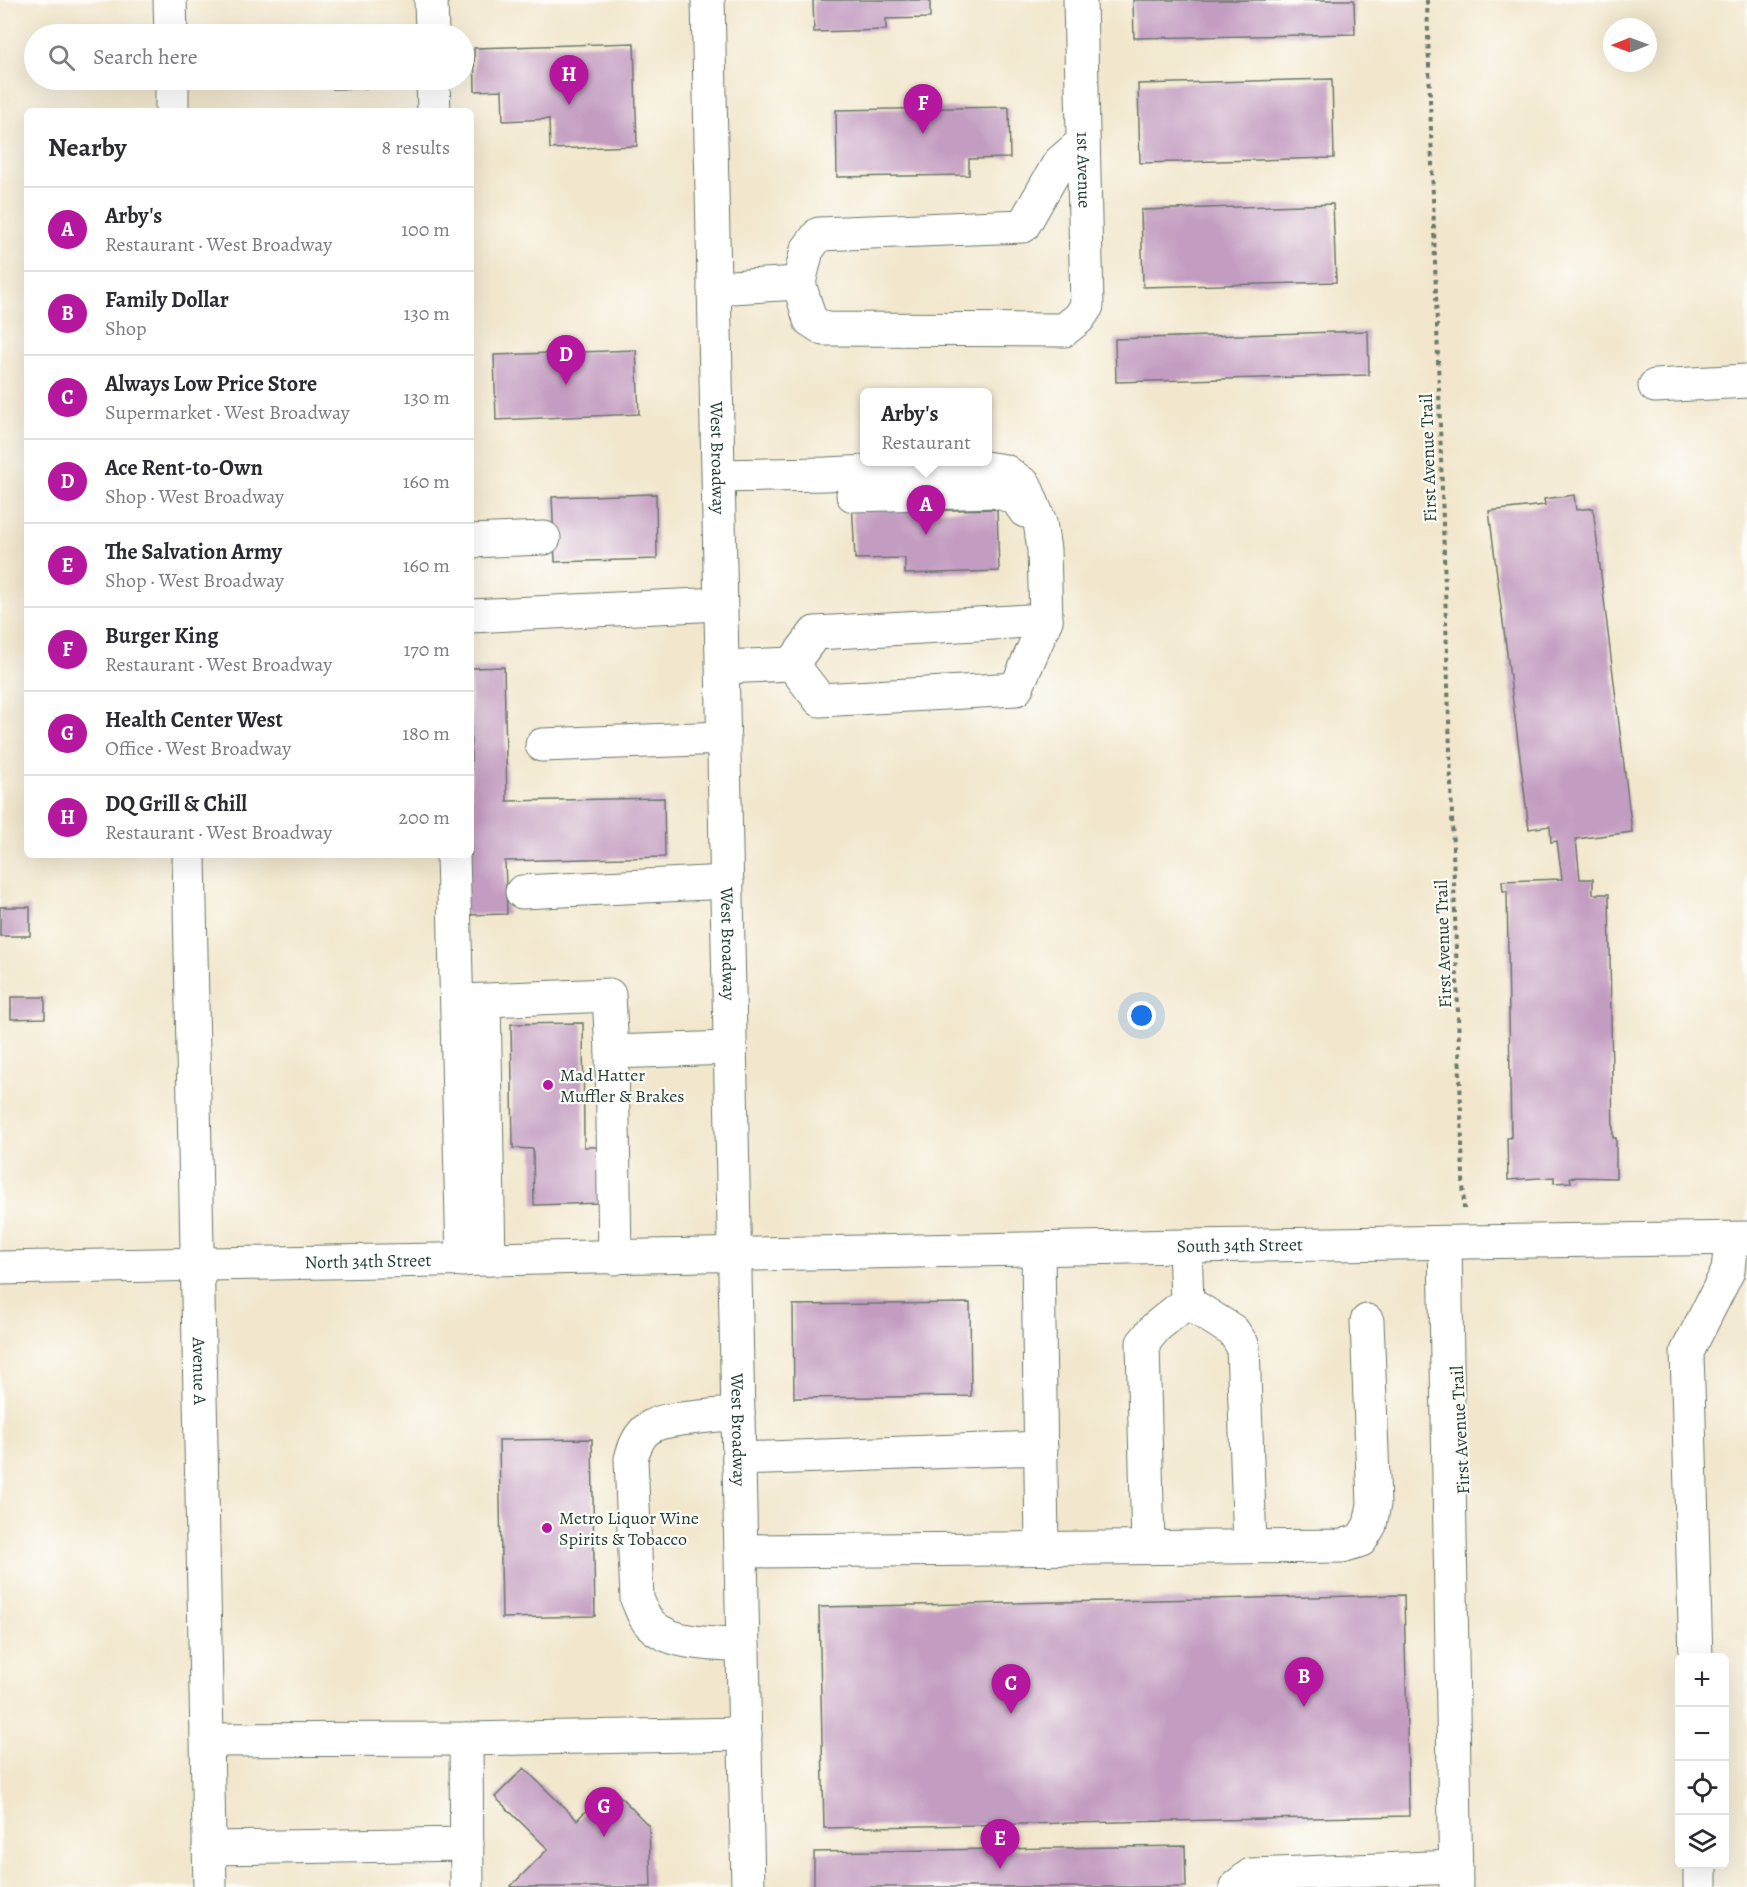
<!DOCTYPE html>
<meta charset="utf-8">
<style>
:root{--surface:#fff;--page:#f2f2f3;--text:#2b2b33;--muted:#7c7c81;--line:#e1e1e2;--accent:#b5179e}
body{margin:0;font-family:Alegreya,serif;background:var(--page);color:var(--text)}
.controls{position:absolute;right:18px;bottom:18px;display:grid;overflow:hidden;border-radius:9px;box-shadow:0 6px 24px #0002}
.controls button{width:54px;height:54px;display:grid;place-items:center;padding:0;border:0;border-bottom:2px solid var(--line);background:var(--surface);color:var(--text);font:30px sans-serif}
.compass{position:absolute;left:1603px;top:18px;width:54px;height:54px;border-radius:50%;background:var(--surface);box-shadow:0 6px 24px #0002;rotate:269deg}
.you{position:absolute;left:1142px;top:1016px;width:21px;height:21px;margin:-15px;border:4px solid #fff;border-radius:50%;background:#1a73e8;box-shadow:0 0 0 9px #1a73e833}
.badge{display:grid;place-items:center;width:39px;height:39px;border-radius:50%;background:var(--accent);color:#fff;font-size:20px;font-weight:700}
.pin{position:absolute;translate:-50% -50px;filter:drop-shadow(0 2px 3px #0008)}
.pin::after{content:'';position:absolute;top:32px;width:21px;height:18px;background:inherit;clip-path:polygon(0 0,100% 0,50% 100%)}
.popup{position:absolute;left:860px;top:388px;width:132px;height:78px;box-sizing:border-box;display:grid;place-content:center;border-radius:9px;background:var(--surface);filter:drop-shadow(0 2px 4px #0005);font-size:20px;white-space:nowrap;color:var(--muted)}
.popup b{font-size:22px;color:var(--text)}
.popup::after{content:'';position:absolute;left:50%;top:100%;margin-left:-12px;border:12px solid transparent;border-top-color:var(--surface)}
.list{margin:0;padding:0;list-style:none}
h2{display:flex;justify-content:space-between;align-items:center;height:78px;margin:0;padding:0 24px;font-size:26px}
h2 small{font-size:20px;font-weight:400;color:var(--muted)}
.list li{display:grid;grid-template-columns:39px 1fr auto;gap:18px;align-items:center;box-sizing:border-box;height:84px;padding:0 24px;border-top:2px solid var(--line)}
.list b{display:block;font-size:22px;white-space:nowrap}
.list p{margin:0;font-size:20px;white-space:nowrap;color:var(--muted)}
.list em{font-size:20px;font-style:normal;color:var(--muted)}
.icon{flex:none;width:33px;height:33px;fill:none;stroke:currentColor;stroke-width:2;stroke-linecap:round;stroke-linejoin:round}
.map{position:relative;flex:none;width:1747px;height:1887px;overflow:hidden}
.search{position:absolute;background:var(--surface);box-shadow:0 6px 24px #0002;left:24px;top:24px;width:450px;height:66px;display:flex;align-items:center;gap:15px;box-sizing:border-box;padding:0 21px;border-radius:33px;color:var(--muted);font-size:22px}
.panel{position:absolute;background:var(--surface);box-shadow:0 6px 24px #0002;left:24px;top:108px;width:450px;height:750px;border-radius:9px}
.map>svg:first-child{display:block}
.building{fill:#c39cc1}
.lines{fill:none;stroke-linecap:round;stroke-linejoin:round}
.minor-casing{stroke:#69786a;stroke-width:35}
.major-casing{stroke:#69786a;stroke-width:35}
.path{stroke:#69786a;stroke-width:4;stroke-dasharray:4.5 4.5;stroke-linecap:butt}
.minor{stroke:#fff;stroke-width:33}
.major{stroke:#fff;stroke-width:33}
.poi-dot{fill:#b5179e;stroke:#fdfcf7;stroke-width:2}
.labels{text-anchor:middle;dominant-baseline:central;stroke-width:4.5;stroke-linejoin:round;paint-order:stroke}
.street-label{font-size:18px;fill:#1f3d34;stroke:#fdfcf7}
.poi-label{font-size:18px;fill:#1f3d34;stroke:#fdfcf7;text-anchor:start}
</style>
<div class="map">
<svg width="1747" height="1887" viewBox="0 0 1747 1887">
<rect width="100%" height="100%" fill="#fdfcf7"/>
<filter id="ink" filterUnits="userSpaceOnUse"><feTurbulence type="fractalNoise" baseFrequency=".0167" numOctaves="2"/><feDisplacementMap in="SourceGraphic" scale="12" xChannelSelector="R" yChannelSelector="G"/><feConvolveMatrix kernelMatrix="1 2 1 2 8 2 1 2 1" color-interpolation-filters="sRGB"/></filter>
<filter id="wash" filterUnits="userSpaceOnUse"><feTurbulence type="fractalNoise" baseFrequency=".008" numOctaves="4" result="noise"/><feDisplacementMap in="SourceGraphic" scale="24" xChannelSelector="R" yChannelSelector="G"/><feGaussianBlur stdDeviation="1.35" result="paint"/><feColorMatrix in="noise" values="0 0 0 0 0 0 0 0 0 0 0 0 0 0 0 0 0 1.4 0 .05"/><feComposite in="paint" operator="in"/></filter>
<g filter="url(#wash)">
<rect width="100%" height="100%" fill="#f2e7cd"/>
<g id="blocks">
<path class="building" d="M 813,0 L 930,0 L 930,18 L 886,19 L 886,30 L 814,32 Z
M 1133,0 L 1354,0 L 1355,34 L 1134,38 Z
M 634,43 L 637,146 L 550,149 L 549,119 L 503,121 L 502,90 L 475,91 L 474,48 Z
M 1332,79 L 1334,158 L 1140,163 L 1138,84 Z
M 333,80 L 376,80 L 376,88 L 333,89 Z
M 1009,107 L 1010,158 L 969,159 L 969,175 L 837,177 L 836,110 Z
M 1333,204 L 1336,282 L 1143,287 L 1141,210 Z
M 1368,331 L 1369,375 L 1116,382 L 1115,339 Z
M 636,350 L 639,414 L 496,420 L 494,355 Z
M 656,494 L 657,559 L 555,562 L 552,497 Z
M 1574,495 L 1576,510 L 1593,508 L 1632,832 L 1576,839 L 1580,879 L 1593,879 L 1593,894 L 1609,894 L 1613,1138 L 1616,1138 L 1616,1178 L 1570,1177 L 1571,1182 L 1554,1183 L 1554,1177 L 1508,1180 L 1507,1138 L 1511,1138 L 1507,891 L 1503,891 L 1502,881 L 1562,879 L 1557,841 L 1551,842 L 1550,826 L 1529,829 L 1489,511 L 1545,505 L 1544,499 Z
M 910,499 L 911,511 L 997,509 L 999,571 L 905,574 L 905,558 L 855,559 L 852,501 Z
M 504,667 L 507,801 L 664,798 L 665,857 L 505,861 L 507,914 L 465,915 L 463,855 L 471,855 L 471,668 Z
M 0,907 L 30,907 L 30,936 L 0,936 Z
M 11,997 L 45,997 L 45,1018 L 11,1019 Z
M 583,1023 L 584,1147 L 599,1147 L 601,1203 L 534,1205 L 533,1149 L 513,1148 L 511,1024 Z
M 970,1303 L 971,1396 L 794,1398 L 793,1305 Z
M 592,1439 L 595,1616 L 502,1618 L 499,1440 Z
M 1404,1595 L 1409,1816 L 824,1828 L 819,1607 Z
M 524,1768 L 577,1820 L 610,1786 L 649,1826 L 651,1887 L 510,1887 L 548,1849 L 495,1797 Z
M 1185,1846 L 1186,1887 L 814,1887 L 814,1852 Z"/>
</g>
</g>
<g filter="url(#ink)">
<use href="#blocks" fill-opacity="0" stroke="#69786a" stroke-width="1.5"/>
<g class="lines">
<g class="minor-casing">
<g id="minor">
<path d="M 170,0 L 171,34"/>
<path d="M 431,0 L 432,34"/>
<path id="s1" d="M 1080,0 L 1087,306 L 1079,318 L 1064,330 L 824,329 L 810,320 L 799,283 L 807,250 L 819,234 L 1023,226 L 1059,163 L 1083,142"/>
<path d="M 172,80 L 172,111"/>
<path d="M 433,80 L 434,111"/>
<path d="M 714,288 L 799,283"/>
<path d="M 1655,386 L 1747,381"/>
<path d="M 719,476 L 826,474 L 979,467 L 1005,471 L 1025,485 L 1040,522 L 1044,550 L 1046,620 L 1016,689 L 820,700 L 792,664"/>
<path d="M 853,495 L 995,491 L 1016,498 L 1025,511"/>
<path d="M 471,541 L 544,538"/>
<path d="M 471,616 L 720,604"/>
<path d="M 723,667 L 792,664 L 815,633 L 1046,620"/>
<path d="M 542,745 L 724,738"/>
<path id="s2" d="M 189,855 L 210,1887"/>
<path d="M 453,855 L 463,1260"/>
<path d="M 522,892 L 727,882"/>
<path d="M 461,1001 L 609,995 L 612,1052"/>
<path d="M 484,1001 L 489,1259"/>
<path d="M 1445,1243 L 1456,1887"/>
<path d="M 1038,1250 L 1042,1548"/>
<path d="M 615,1258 L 612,1052 L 730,1048"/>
<path id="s3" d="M 0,1268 L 1185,1246 L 1747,1238"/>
<path d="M 1187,1302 L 1233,1331 L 1243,1346 L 1250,1546"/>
<path d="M 738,1413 C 722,1415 706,1416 691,1418 C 657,1421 640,1423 631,1459 L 637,1599 C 640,1605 642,1612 645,1617 C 662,1646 713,1643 743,1646"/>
<path d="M 739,1459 L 1041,1448"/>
<path d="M 1148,1547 L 1143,1343 L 1156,1327 L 1187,1302 L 1185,1246"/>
<path d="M 741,1551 L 1342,1546 L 1361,1540 L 1370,1525 L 1374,1504 L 1367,1321"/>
<path d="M 1696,1658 L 1687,1352 L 1728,1271 L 1731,1239"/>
<path d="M 208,1740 L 466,1739"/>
<path d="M 209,1848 L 467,1844"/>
<path d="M 1700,1864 L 1700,1887"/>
<path d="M 467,1887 L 466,1739 L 745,1734"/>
<path d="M 1236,1887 L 1251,1875 L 1456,1867"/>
</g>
</g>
<g class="major-casing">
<g id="major">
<path id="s4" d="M 708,0 L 748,1887"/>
</g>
</g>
<path class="path" d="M 1427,0 L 1464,1209"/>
<use href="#minor" class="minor"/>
<use href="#major" class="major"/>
</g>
</g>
<g class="poi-dot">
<circle cx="548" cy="1085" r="6"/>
<circle cx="547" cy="1528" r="6"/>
</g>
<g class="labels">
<g class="street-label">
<text stroke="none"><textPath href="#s1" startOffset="170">1st Avenue</textPath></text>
<text stroke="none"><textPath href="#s4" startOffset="458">West Broadway</textPath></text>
<text transform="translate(1428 458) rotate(-92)">First Avenue Trail</text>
<text stroke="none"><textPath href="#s4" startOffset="944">West Broadway</textPath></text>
<text transform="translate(1443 944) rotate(-92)">First Avenue Trail</text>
<text stroke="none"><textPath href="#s3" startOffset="1240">South 34th Street</textPath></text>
<text stroke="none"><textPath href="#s3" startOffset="368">North 34th Street</textPath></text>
<text stroke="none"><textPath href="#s2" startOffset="516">Avenue A</textPath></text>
<text stroke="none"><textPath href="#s4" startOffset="1430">West Broadway</textPath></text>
<text transform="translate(1460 1430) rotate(-93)">First Avenue Trail</text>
</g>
<g class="poi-label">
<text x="560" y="1075">Mad Hatter<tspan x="560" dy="21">Muffler &amp; Brakes</tspan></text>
<text x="559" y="1518">Metro Liquor Wine<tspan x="559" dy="21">Spirits &amp; Tobacco</tspan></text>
</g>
</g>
</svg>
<div class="controls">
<button>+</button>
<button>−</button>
<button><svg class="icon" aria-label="locate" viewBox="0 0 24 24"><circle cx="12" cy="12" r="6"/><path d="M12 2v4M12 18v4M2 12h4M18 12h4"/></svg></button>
<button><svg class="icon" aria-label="layers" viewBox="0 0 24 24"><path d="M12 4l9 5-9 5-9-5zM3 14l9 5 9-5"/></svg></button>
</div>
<svg class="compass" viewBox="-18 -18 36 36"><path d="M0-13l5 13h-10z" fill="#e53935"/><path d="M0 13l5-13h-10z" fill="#7c7c81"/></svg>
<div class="you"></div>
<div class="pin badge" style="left:926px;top:535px">A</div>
<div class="popup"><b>Arby's</b>Restaurant</div>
<div class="pin badge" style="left:1304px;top:1707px">B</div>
<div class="pin badge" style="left:1011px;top:1714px">C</div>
<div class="pin badge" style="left:566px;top:385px">D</div>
<div class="pin badge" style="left:1000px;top:1869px">E</div>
<div class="pin badge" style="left:923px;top:134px">F</div>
<div class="pin badge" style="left:604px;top:1837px">G</div>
<div class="pin badge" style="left:569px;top:105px">H</div>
<div class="search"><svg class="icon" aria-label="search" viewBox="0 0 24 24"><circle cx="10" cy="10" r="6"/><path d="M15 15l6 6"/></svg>Search here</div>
<section class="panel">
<h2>Nearby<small>8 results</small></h2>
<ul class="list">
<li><span class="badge">A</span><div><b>Arby's</b><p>Restaurant · West Broadway</p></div><em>100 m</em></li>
<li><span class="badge">B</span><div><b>Family Dollar</b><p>Shop</p></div><em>130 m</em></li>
<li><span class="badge">C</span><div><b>Always Low Price Store</b><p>Supermarket · West Broadway</p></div><em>130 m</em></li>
<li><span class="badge">D</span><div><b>Ace Rent-to-Own</b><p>Shop · West Broadway</p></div><em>160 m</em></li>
<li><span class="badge">E</span><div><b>The Salvation Army</b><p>Shop · West Broadway</p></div><em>160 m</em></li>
<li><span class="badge">F</span><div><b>Burger King</b><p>Restaurant · West Broadway</p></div><em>170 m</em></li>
<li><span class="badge">G</span><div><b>Health Center West</b><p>Office · West Broadway</p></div><em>180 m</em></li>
<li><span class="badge">H</span><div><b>DQ Grill &amp; Chill</b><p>Restaurant · West Broadway</p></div><em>200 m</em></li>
</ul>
</section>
</div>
